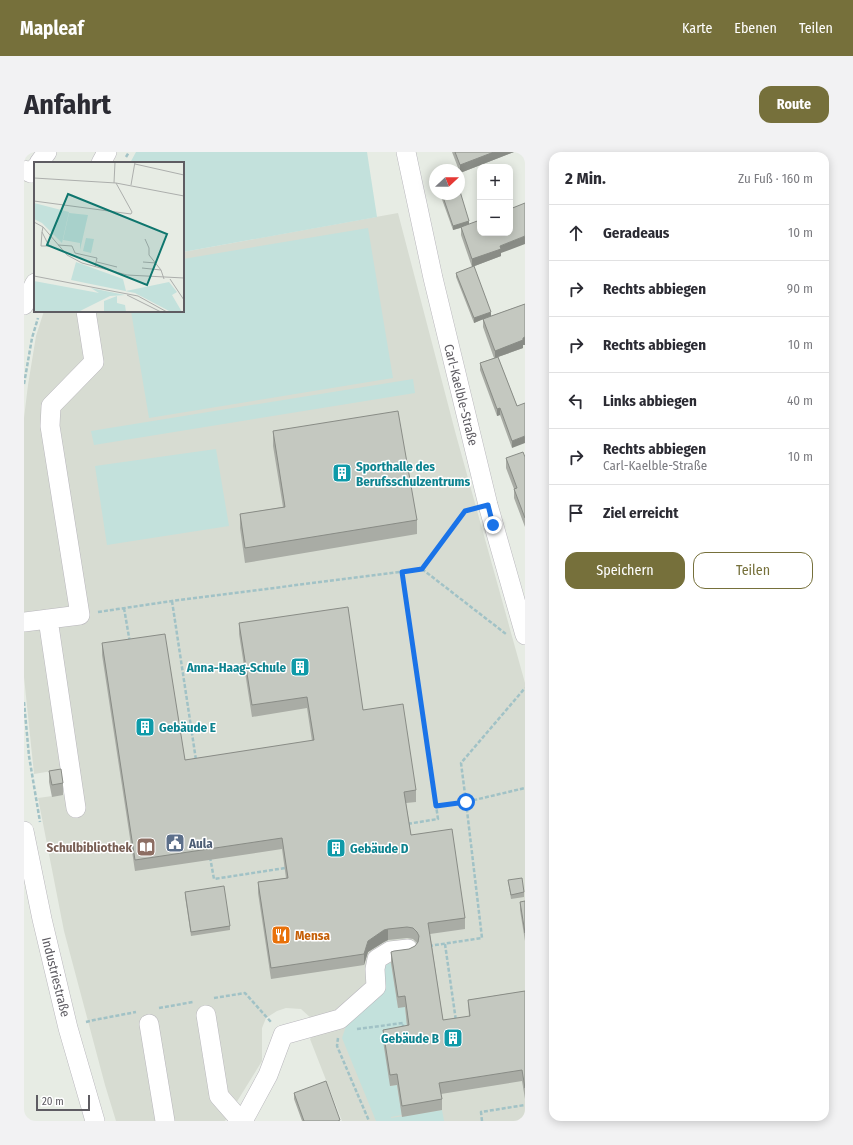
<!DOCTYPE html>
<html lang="de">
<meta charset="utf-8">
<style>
:root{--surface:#fff;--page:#f2f2f3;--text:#2b2b33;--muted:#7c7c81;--line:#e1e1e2;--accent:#76703b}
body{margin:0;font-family:"Fira Sans Condensed",sans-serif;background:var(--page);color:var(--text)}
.controls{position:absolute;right:12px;top:12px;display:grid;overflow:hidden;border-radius:8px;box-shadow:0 2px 10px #0003}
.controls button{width:36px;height:36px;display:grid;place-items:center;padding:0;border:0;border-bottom:1px solid var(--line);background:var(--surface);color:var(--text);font:20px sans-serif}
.compass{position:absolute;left:405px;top:12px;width:36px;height:36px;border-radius:50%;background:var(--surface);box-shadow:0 2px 10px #0003;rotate:68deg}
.scale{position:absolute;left:12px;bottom:10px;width:54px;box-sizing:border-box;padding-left:4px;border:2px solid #5e5c62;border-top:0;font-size:11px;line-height:14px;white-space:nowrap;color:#5e5c62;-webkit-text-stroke:3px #fff;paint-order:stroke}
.stop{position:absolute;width:12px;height:12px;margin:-9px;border:3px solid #1a73e8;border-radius:50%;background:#fff}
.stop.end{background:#1a73e8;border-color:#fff;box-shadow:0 1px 4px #0008}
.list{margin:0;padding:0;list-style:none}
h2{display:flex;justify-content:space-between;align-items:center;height:52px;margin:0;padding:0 16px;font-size:17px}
h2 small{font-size:13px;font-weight:400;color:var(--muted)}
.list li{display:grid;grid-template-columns:26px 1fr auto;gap:12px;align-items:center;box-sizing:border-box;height:56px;padding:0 16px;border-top:1px solid var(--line)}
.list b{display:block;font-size:15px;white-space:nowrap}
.list p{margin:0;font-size:13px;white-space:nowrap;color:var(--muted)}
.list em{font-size:13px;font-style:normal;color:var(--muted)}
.actions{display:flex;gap:8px;padding:12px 16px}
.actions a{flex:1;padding:9px 0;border:1px solid var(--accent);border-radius:12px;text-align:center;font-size:14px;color:var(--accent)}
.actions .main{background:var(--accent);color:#fff}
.icon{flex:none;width:22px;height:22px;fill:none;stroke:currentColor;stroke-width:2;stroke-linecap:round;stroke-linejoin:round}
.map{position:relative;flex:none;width:501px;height:969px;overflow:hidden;border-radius:12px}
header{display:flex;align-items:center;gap:24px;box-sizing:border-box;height:56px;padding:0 20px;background:var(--accent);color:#fff}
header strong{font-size:19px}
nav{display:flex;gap:22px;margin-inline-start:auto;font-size:14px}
.intro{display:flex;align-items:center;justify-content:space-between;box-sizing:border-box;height:96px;padding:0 24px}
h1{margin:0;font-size:28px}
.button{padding:10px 18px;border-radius:12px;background:var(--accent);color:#fff;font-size:14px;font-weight:700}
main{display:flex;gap:24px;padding:0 24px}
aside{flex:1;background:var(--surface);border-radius:12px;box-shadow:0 2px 10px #0003}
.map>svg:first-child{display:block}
.education{fill:#d7dcd2}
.green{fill:#c3e1dc}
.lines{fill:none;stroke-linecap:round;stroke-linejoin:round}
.minor-casing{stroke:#b8b6bc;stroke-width:20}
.path{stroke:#a1c2c6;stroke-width:2.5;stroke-dasharray:4 2;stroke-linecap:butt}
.minor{stroke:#fff;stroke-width:19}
.wall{fill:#a9aca5}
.shaded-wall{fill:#898c86}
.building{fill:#c4c8c0;stroke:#898c86}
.route{stroke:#1a73e8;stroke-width:5}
.labels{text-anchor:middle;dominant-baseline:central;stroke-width:3;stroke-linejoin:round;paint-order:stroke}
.street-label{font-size:13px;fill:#5e5c62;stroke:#fff}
.culture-label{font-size:13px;font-weight:bold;fill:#0d838f;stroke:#fff;text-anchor:start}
.service-label{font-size:13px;font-weight:bold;fill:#4e5e75;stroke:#fff;text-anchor:start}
.education-label{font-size:13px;font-weight:bold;fill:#785e54;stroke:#fff;text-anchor:end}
.food-label{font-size:13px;font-weight:bold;fill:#c56008;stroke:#fff;text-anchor:start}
.inset-road{fill:none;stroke:#acaeac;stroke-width:1}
.view{fill:#0f766e;fill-opacity:0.15;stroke:#0f766e;stroke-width:2}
.inset-edge{fill:none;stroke:#5e5c62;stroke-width:2}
</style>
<header>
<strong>Mapleaf</strong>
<nav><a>Karte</a><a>Ebenen</a><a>Teilen</a></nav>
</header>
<div class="intro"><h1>Anfahrt</h1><a class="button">Route</a></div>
<main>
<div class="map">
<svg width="501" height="969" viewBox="0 0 501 969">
<rect width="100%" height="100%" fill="#e7ece4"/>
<path class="education" d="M 374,61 L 432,283 L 501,531 L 501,969 L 318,969 L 286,887 L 290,883 L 289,868 L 277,857 L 262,856 L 253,859 L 242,866 L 238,876 L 238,909 L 201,969 L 92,969 L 81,933 L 40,779 L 14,646 L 43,642 L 40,617 L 10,622 L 0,525 L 0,266 L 4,233 L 12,184 L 20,159 L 159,159 L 159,100 Z"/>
<path class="green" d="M 112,0 L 343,0 L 353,65 L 159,100 L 159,11 L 106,11 Z
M 344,76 L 369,226 L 125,266 L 107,159 L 159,159 L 159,107 Z
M 389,227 L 391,241 L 70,293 L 67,279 Z
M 192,297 L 205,374 L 83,393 L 71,314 Z
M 367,811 L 374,855 L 381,855 L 383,874 L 365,877 L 366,888 L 366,934 L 373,933 L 378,963 L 367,965 L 367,966 L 418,958 L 420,969 L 352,969 L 318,886 L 324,868 L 355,813 Z"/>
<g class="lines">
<g class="minor-casing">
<path id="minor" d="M 382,0 L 409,126 L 464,353 L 501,483
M 15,11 L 23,0
M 77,11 L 83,0
M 0,18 L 7,21 L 11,16
M 0,153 L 11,131
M 24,467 L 52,656
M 0,470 L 56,463 L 26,274 L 27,254 L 70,210 L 62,159
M 0,679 L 18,767 L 44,876 L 71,969
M 182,863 L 195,944 L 217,969
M 125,872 L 141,969
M 219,969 L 244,923 L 259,883 L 316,867 L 352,835 L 351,817 L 353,807 L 366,799 L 384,797"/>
</g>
<path class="path" d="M 102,5 L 105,0
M 0,232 L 8,186 L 14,166
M 398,417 L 482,482
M 378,420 L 414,667 L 383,672
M 148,449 L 172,608
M 100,456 L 106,491
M 74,460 L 148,449 L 398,417 L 441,359 L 447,358
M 0,550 L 5,604 L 16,670
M 412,654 L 442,650 L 437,611 L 501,536
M 186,705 L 190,727 L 261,716
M 421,792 L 432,869
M 405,794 L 458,786 L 442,650 L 501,636
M 190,846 L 221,841 L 247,870
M 135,856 L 169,850
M 62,870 L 70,868 L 112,860
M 333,877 L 379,871 L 379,877
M 314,886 L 313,894 L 345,969
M 458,969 L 457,960 L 501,953"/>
<use href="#minor" class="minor"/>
</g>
<path class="wall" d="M 428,0 L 490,0 L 436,21 Z
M 416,42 L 435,42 L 445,72 L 477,101 L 477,104 L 448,115 L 437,83 L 437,76 L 429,78 Z
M 432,121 L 467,164 L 501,152 L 501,193 L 499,193 L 499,196 L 474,205 L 493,254 L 488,296 L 476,263 L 473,264 L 456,218 L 456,211 L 470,206 L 459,175 L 459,167 L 450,171 L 432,125 Z
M 249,279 L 393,368 L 393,382 L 221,411 L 216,376 L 216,362 L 259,355 L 249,294 Z
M 501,305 L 501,375 L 490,346 L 490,337 L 482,316 L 482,306 Z
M 215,471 L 339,558 L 392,638 L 392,650 L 382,651 L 387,683 L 441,766 L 441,777 L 406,782 L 419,868 L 445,865 L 444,848 L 501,839 L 501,947 L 498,929 L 417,942 L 418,947 L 418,958 L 378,965 L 373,933 L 366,934 L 359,889 L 359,878 L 383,874 L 381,855 L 374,856 L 367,811 L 367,800 L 385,797 L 391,794 L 393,791 L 389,787 L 383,786 L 364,788 L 360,790 L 344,800 L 340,813 L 247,827 L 234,741 L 234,730 L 262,726 L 258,697 L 111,719 L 78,503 L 78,491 L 161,608 L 288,589 L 283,556 L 228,565 L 215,482 Z
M 25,619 L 39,631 L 39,643 L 28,645 L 25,630 Z
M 484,728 L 500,740 L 500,745 L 487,747 Z
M 161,740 L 206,774 L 206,778 L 167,784 L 161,744 Z
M 501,749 L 501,789 L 496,758 L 496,750 Z
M 270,941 L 316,969 L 278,969 L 270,947 Z"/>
<path class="shaded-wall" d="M 470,0 L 490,0 L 436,21 L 436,13 Z
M 445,69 L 445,73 L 429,78 L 429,74 Z
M 501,84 L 501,92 L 477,101 L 477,104 L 448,115 L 448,107 L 476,94 Z
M 467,160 L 467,164 L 450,171 L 450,166 Z
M 501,185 L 501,193 L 499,193 L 499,196 L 471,206 L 471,199 Z
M 476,256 L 476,263 L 473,264 L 473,257 Z
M 501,284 L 501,291 L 488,296 L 488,289 Z
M 364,777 L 364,788 L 360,790 L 344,800 L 340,813 L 340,802 L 344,789 L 360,778 Z"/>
<path class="building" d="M 431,0 L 470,0 L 436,13 Z
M 435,36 L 445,69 L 429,74 L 418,42 L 435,42 Z
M 501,51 L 501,84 L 476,94 L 477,97 L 448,107 L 437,75 L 456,68 L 456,81 L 486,81 L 486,57 Z
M 450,114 L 467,160 L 450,166 L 432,121 Z
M 501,152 L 501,185 L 499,186 L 499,188 L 471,199 L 459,167 Z
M 474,205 L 493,254 L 501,251 L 501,284 L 488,289 L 476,256 L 473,257 L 456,211 Z
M 374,259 L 393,368 L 221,396 L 216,362 L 261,355 L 249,279 Z
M 499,300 L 501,305 L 501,366 L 490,337 L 493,336 L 482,306 Z
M 324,455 L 339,558 L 379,552 L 392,638 L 380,640 L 387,683 L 428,677 L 441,766 L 404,771 L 419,868 L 446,864 L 444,848 L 501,839 L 501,936 L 498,918 L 415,931 L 418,947 L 378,954 L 373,922 L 366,923 L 359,878 L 385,873 L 381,844 L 374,845 L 367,800 L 370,799 L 385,797 L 391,794 L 394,790 L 395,784 L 393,780 L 389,776 L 383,775 L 364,777 L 360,778 L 344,789 L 340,802 L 247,816 L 234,730 L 264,726 L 258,686 L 111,708 L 78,491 L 141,482 L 161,608 L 290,588 L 283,545 L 228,553 L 215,471 Z
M 37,617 L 39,631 L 28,633 L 25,619 Z
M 498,726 L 500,740 L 487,743 L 484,728 Z
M 200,734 L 206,774 L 167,780 L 161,740 Z
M 501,749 L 501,781 L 496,750 Z
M 302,929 L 316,968 L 314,969 L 280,969 L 270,941 Z"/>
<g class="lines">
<path class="route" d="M 442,650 L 412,654 L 378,420 L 398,417 L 441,359 L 464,353 L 469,373"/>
</g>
<defs>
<g id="building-square" transform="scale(1)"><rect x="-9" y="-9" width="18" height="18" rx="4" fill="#0f9aa8" stroke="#fff"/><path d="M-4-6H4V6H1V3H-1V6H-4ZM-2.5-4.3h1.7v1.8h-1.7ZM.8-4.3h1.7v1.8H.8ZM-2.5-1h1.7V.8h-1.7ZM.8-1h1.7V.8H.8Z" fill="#fff"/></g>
<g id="civic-square" transform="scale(1)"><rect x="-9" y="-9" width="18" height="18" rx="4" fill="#5c6f8a" stroke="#fff"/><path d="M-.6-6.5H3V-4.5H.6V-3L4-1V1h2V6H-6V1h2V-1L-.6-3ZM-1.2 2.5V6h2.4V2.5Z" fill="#fff"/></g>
<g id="library-square" transform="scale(1)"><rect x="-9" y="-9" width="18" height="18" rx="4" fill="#8d6e63" stroke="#fff"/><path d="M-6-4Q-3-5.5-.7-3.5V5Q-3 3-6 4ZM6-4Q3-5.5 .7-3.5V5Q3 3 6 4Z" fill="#fff"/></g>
<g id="restaurant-square" transform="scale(1)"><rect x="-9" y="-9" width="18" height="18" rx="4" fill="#e8710a" stroke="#fff"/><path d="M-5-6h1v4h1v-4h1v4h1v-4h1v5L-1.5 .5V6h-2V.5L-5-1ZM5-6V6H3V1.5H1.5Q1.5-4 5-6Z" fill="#fff"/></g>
</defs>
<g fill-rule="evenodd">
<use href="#building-square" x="318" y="321"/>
<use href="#building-square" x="276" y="515"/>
<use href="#building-square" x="121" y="575"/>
<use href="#civic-square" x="151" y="691"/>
<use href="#library-square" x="122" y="695"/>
<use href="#building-square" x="312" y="696"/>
<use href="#restaurant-square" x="257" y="783"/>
<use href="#building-square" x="429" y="886"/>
</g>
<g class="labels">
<g class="street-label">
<text transform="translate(437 243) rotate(76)">Carl-Kaelble-Straße</text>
<text transform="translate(32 825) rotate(76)">Industriestraße</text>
</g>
<g class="culture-label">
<text x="332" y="314">Sporthalle des<tspan x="332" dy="15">Berufsschulzentrums</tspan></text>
<text x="262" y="515" text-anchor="end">Anna-Haag-Schule</text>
<text x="135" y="575">Gebäude E</text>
<text x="326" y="696">Gebäude D</text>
<text x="415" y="886" text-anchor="end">Gebäude B</text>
</g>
<g class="service-label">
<text x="165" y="691">Aula</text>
</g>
<g class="education-label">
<text x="108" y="695">Schulbibliothek</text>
</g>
<g class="food-label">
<text x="271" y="783">Mensa</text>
</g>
</g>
<g transform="translate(10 10)">
<rect width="150" height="150" fill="#e7ece4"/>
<path d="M 0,41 L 35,50 L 28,81 L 8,61 L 0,57 ZM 35,51 L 54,53 L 46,88 L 46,81 L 29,78 ZM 52,76 L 60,77 L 57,91 L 49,89 ZM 42,100 L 89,117 L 92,129 L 135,120 L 143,130 L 138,133 L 148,150 L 137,150 L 101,131 L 37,118 ZM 0,119 L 65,131 L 57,126 L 91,133 L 76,134 L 44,150 L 0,150 ZM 83,134 L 83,141 L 91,143 L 92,150 L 70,150 L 70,139 Z" fill="#c3e1dc"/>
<path class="inset-road" d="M 101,2 L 150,13M 0,16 L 82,21 L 150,34M 80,21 L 81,0M 97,23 L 101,0M 0,39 L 97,52 L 98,50 L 82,21M 0,60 L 9,65 L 33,93 L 48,101 L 93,113 L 150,116M 8,70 L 15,84 L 7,84 L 8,70 L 9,65M 111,77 L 115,86 L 115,93 L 127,108 L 130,117M 24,83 L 38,84 L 41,91 L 63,96 L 61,105M 63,100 L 83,105M 109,100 L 122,101M 108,106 L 127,108M 0,114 L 104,134 L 133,150M 136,117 L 150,138M 93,133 L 127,150"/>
<path class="view" d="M 34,32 L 133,72 L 113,123 L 13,83 Z"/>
<rect width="150" height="150" class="inset-edge"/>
</g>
</svg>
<div class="controls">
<button>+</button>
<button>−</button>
</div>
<svg class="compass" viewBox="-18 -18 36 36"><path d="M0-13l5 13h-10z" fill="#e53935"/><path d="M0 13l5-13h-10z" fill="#7c7c81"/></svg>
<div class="scale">20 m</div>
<div class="stop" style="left:442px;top:650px"></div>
<div class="stop end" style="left:469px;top:373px"></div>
</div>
<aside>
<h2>2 Min.<small>Zu Fuß · 160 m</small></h2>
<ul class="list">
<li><svg class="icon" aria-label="ahead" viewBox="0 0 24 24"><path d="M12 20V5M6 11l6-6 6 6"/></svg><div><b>Geradeaus</b></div><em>10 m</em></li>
<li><svg class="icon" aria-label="right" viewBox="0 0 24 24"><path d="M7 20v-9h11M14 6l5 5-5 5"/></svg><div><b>Rechts abbiegen</b></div><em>90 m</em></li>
<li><svg class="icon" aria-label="right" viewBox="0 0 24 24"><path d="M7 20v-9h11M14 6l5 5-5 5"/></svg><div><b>Rechts abbiegen</b></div><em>10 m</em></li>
<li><svg class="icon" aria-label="left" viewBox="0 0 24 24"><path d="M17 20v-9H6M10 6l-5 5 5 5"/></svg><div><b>Links abbiegen</b></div><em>40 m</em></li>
<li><svg class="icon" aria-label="right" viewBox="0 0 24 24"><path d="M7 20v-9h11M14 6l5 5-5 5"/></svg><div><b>Rechts abbiegen</b><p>Carl-Kaelble-Straße</p></div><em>10 m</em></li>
<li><svg class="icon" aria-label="arrive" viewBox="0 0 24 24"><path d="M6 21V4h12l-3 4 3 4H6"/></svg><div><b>Ziel erreicht</b></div></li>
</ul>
<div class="actions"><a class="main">Speichern</a><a>Teilen</a></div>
</aside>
</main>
